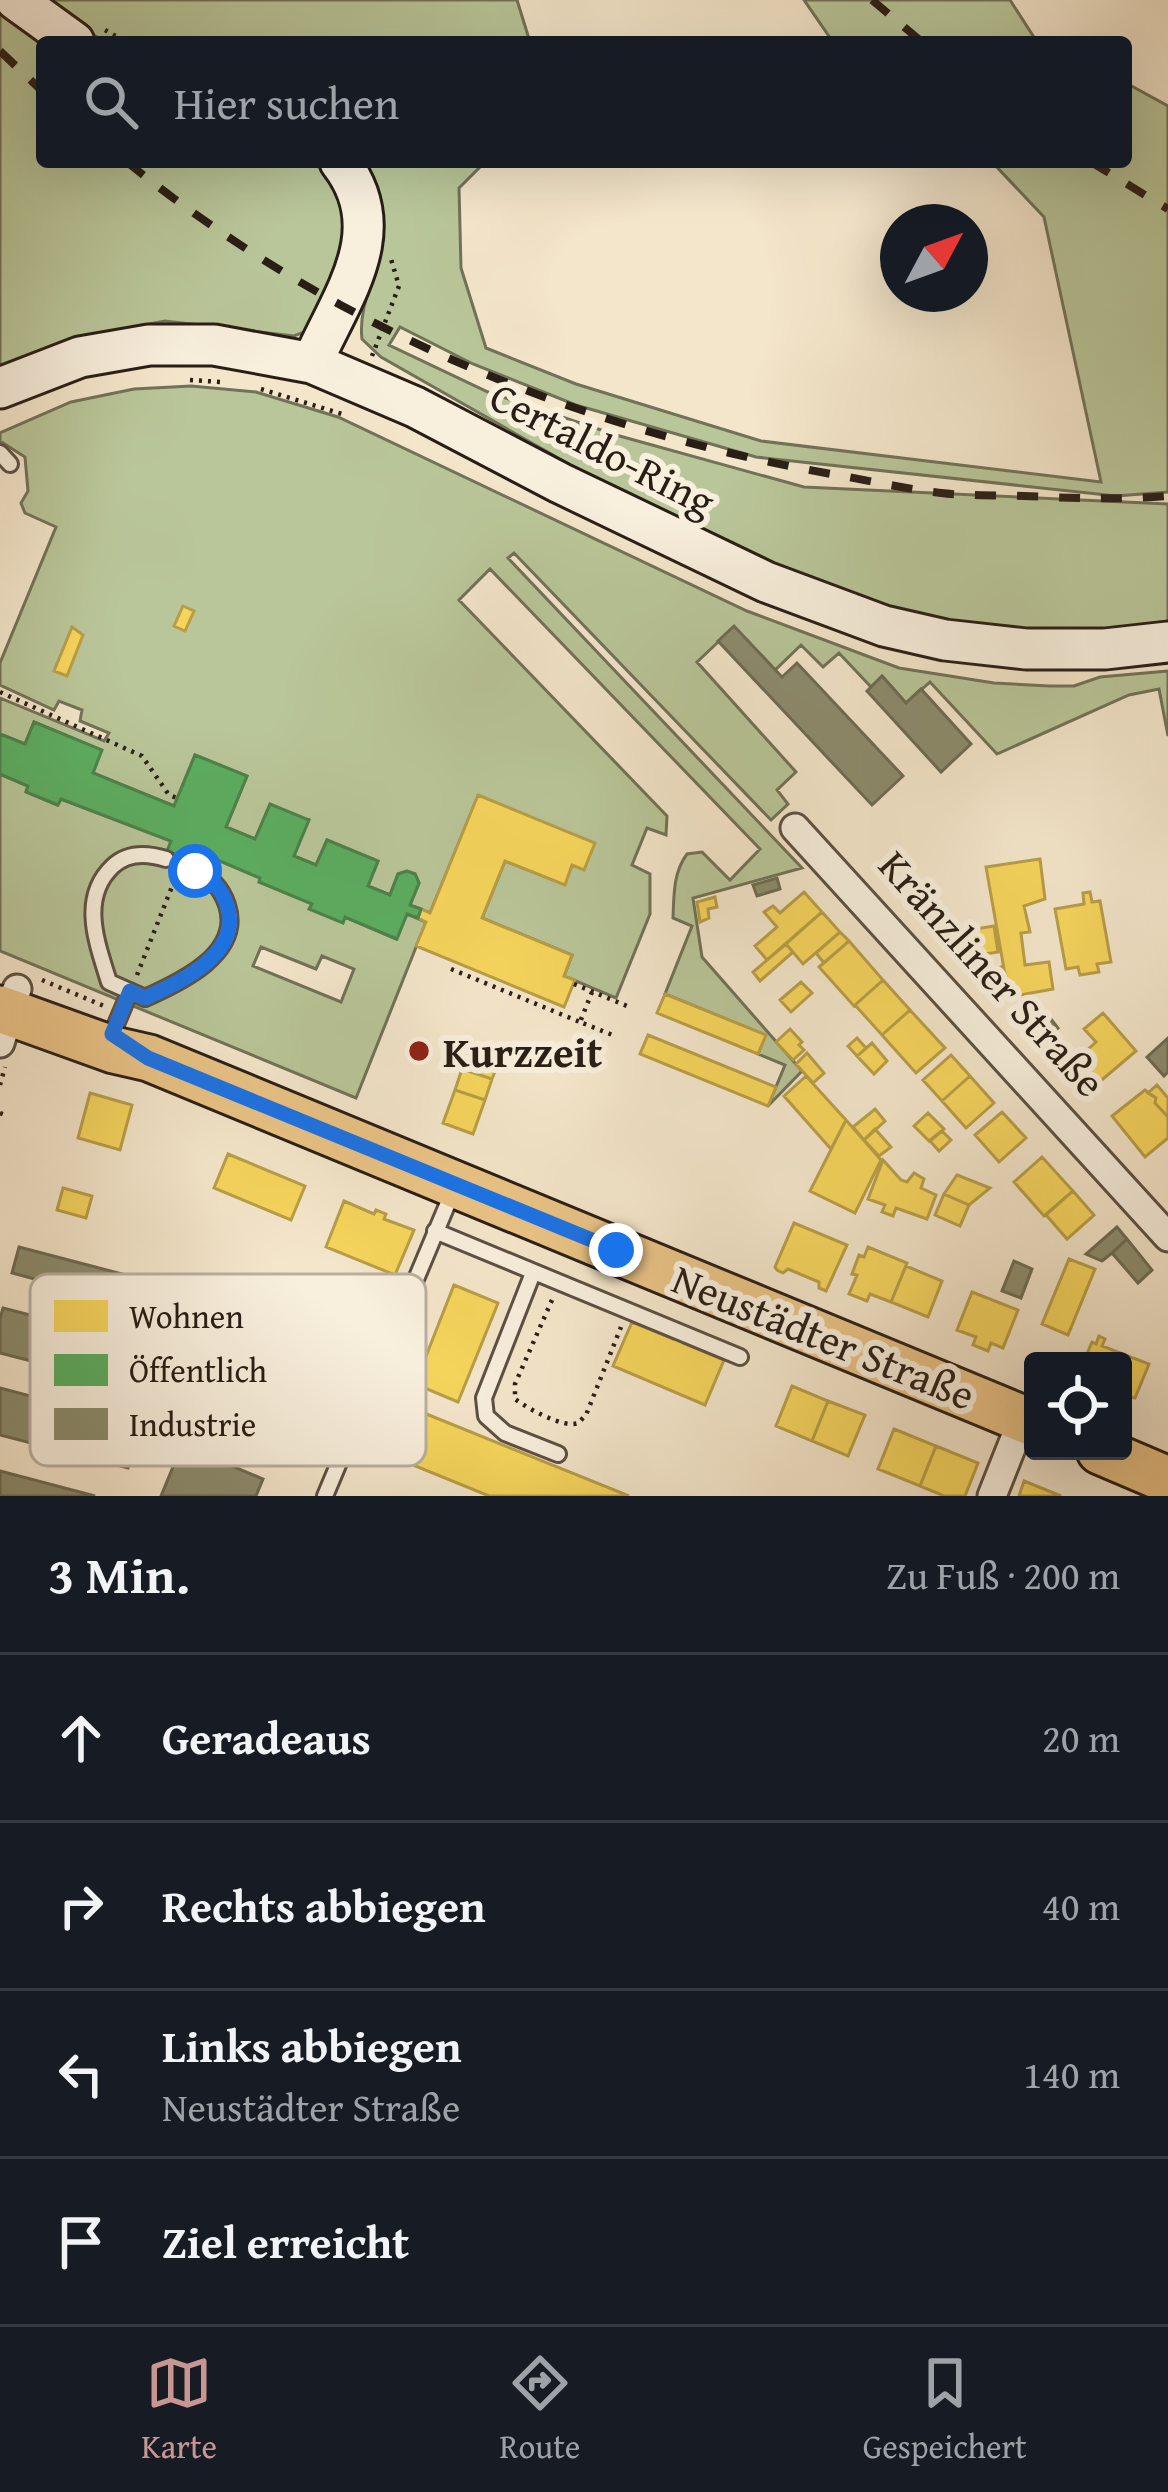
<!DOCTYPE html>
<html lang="de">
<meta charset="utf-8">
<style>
:root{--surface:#171b24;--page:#242831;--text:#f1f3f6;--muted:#9ea1a6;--line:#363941;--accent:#c59692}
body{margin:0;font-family:"Gentium Book Plus",serif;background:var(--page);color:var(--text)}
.controls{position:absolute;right:36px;bottom:36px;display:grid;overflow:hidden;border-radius:12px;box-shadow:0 12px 48px #0002}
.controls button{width:108px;height:108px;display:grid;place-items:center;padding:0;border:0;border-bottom:3px solid var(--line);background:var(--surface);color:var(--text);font:60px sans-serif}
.compass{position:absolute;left:880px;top:204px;width:108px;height:108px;border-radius:50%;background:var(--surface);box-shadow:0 12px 48px #0002;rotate:49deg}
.stop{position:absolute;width:36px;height:36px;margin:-27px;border:9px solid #1a73e8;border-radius:50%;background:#fff}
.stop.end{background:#1a73e8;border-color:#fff;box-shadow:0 3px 12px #0008}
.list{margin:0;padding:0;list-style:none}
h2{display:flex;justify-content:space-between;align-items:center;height:156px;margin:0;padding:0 48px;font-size:51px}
h2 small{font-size:39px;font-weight:400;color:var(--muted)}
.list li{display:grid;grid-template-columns:78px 1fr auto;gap:36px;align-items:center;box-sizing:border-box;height:168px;padding:0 48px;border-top:3px solid var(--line)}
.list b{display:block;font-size:45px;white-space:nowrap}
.list p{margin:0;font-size:39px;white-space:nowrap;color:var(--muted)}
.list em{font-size:39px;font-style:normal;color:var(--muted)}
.icon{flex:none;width:66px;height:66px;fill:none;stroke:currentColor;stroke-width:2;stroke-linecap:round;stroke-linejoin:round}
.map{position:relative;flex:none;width:1168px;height:1496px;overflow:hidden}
.search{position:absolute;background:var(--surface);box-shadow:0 12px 48px #0002;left:36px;right:36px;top:36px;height:132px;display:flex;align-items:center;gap:30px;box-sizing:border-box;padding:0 42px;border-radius:12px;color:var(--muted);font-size:45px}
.sheet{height:828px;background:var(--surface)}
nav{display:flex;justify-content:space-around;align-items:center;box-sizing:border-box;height:168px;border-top:3px solid var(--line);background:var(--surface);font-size:33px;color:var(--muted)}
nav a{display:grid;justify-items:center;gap:6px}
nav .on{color:var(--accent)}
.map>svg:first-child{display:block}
.green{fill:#b9c699;stroke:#717258;stroke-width:3;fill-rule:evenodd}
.homes{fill:#f6d55c;stroke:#b89e47;stroke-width:3}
.public{fill:#5aae61;stroke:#4b834a;stroke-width:3}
.industry{fill:#8c8c6e;stroke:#6e6b54;stroke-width:3}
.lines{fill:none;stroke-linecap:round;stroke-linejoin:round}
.lane-casing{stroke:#5c5043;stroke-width:20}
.street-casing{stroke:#5c5043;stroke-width:33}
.secondary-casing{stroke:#291e16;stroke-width:45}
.primary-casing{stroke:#291e16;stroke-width:51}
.path{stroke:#291e16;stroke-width:4.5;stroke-dasharray:3 6;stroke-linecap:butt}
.lane{stroke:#f8efdd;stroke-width:14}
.street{stroke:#f8efdd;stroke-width:27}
.secondary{stroke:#f8efdd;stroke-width:39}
.primary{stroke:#eac386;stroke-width:45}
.rail{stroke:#291e16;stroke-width:8;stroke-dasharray:21 21;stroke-linecap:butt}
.route{stroke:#1a73e8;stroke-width:15}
.poi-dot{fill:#8f2418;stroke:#f8efdd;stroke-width:4.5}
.labels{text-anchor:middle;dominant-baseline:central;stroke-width:12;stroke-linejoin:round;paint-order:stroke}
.street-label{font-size:42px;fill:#291e16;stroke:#f8efdd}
.poi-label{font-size:42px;font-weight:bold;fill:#291e16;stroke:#f8efdd;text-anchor:start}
.key{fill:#f8efdd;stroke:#bab0a1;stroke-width:3}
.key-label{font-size:33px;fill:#291e16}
</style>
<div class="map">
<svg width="1168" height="1496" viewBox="0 0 1168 1496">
<rect width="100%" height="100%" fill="#f4e6cb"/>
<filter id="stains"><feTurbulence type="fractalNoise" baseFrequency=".00167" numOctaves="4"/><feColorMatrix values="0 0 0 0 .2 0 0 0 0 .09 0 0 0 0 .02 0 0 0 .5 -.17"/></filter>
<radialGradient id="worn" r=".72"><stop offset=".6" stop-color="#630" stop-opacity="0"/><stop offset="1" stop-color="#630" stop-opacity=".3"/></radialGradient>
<path class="green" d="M 0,0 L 42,42 L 42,162 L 327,162 L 341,177 L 353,247 L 307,331 L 294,336 L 165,321 L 85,336 L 0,367 Z
M 43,0 L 517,0 L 530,42 L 106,42 L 72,23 Z
M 804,0 L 1010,0 L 1037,42 L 833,42 Z
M 1126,83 L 1168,106 L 1168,492 L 1116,496 L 756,457 L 576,405 L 473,364 L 400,327 L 389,345 L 488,392 L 616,435 L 804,487 L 1168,504 L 1168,626 L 1040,635 L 887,612 L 681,528 L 381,357 L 362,339 C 357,298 386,263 383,226 C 381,204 371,182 362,162 L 485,162 L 459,188 L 461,268 L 486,348 L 576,384 L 761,441 L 1101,482 L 1044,217 L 992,162 L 1126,162 Z
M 191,386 L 256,392 L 338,417 L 747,611 L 899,668 L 994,683 L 1049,686 L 1074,686 L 1100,677 L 1168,671 L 1168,736 L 1159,689 L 1129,695 L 997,754 L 930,682 L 906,703 L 883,677 L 871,687 L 839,653 L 823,667 L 801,645 L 775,670 L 734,627 L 697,662 L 796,772 L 777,790 L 788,804 L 771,820 L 514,553 L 508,558 L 802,868 L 693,898 L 702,957 L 802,1071 L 768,1106 L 785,1065 L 758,1054 L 765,1035 L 665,994 L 692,926 L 673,918 C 674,895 673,873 687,854 L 702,852 L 730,880 L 760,849 L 490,569 L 459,600 L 667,816 L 666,835 L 647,828 L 632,865 L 650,874 L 650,914 L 616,998 L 564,976 L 572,955 L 482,918 L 505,861 L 564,884 L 572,865 L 478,796 L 430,913 L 410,905 L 419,883 L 415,874 L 407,871 L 398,874 L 390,895 L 368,886 L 378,861 L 327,840 L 316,865 L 294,856 L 308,820 L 255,839 L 226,827 L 247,776 L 195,755 L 174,806 L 93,773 L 101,750 L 34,722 L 25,744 L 0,734 L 0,698 L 104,741 L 109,733 L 80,721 L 82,710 L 59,701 L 54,710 L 0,685 L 0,663 L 56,527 L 25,513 L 21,503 L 28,491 L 25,457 L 0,441 L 0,433 L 71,402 L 134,389 Z
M 0,774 L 28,786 L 26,792 L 57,805 L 61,799 L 171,841 L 164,865 L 192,877 L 204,854 L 260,878 L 312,904 L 310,908 L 343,922 L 345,917 L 396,939 L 407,914 L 426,922 L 356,1098 L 0,951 ZM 261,947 L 316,969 L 322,956 L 354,969 L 341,1002 L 253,966 Z"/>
<path class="homes" d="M 183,606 L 194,611 L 185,631 L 174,626 Z
M 72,627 L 83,635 L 67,676 L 54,671 Z
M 478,795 L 595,843 L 584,870 L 572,865 L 565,885 L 505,861 L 482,918 L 572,955 L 564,976 L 575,980 L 564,1007 L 416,946 L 426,922 L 418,918 L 421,909 L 430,913 Z
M 169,852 L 198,863 L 193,877 L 164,865 Z
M 1040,859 L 1045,899 L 1024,906 L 1030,932 L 1021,933 L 1025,965 L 1049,962 L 1053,989 L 1009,997 L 986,867 Z
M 804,892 L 822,912 L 767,960 L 755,946 L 777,927 L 764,912 L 773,906 L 780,913 Z
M 1090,892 L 1092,902 L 1100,901 L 1111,962 L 1097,964 L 1099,972 L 1080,975 L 1078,967 L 1066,969 L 1055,909 L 1084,904 L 1083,893 Z
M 715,897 L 717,907 L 708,909 L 709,918 L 700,922 L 697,902 Z
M 822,912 L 840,932 L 803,964 L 786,944 Z
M 994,926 L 998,952 L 955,959 L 951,933 Z
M 840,932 L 849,941 L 824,963 L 816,953 Z
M 849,941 L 883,980 L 854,1006 L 819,967 Z
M 786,944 L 793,952 L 760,981 L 753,972 Z
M 1003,966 L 1007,980 L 988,989 L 982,978 Z
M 883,980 L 910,1010 L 882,1035 L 855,1005 Z
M 801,982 L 812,993 L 791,1012 L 780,1000 Z
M 665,994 L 766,1035 L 758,1054 L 657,1013 Z
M 910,1010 L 945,1048 L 916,1073 L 882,1035 Z
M 1103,1013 L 1136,1051 L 1096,1085 L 1075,1061 L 1096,1042 L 1084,1029 Z
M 790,1029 L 802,1042 L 799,1045 L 804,1050 L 793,1060 L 776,1042 Z
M 648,1035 L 776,1087 L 768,1106 L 640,1054 Z
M 857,1038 L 866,1048 L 857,1056 L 848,1046 Z
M 872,1043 L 887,1061 L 874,1074 L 857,1056 Z
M 468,1053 L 498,1064 L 492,1079 L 462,1069 Z
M 807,1053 L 824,1073 L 813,1083 L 796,1064 Z
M 951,1055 L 970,1076 L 942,1101 L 923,1080 Z
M 462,1069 L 492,1079 L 485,1100 L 455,1090 Z
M 806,1076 L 846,1120 L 831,1149 L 784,1096 Z
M 970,1076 L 994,1103 L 966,1128 L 942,1101 Z
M 1157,1085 L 1168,1098 L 1168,1117 L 1155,1103 L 1156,1098 L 1148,1093 Z
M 455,1090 L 485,1100 L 473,1134 L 443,1123 Z
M 1145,1090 L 1156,1098 L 1155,1103 L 1168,1117 L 1168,1138 L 1145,1157 L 1112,1116 Z
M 90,1093 L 132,1105 L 120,1150 L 78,1138 Z
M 875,1109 L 885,1121 L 864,1140 L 853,1127 Z
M 1002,1112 L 1026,1138 L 999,1162 L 975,1135 Z
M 928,1113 L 944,1129 L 929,1141 L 914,1126 Z
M 846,1120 L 881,1160 L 855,1213 L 810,1191 Z
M 875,1129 L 891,1147 L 879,1156 L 864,1140 Z
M 942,1131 L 951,1140 L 939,1151 L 930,1141 Z
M 228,1154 L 305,1186 L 291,1220 L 214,1188 Z
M 1042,1157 L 1073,1191 L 1044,1216 L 1014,1182 Z
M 883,1160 L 901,1180 L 907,1182 L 914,1173 L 924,1179 L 921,1188 L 936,1195 L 927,1219 L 896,1208 L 893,1216 L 882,1212 L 885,1205 L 868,1199 Z
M 957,1175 L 990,1188 L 969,1205 L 944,1194 Z
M 63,1188 L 92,1196 L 86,1218 L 57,1210 Z
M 1073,1191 L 1094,1215 L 1067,1239 L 1046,1215 Z
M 944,1194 L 969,1205 L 960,1226 L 935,1215 Z
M 344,1201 L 374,1214 L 376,1210 L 386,1214 L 384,1219 L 414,1230 L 395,1275 L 326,1247 Z
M 794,1223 L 847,1245 L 826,1291 L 819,1288 L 819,1282 L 788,1269 L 783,1273 L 777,1270 L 775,1267 Z
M 868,1247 L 907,1263 L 891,1302 L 870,1294 L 867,1301 L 849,1294 L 857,1275 L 852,1274 L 859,1255 L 864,1257 Z
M 1069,1259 L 1095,1269 L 1068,1335 L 1042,1324 Z
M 906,1266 L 942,1281 L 928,1317 L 891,1302 Z
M 454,1285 L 498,1303 L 458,1402 L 415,1384 Z
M 972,1292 L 1018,1310 L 1003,1348 L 991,1343 L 988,1351 L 973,1345 L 976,1337 L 957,1330 Z
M 632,1322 L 673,1339 L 674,1335 L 685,1339 L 683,1343 L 724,1360 L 705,1405 L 613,1366 Z
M 1099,1336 L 1105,1339 L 1102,1346 L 1149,1364 L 1135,1398 L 1123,1395 L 1123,1361 L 1084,1361 L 1092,1342 L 1096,1344 Z
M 792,1386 L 828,1401 L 812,1441 L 776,1426 Z
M 396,1401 L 424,1413 L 629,1496 L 489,1496 L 376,1450 Z
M 828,1401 L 865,1415 L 848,1456 L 812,1441 Z
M 894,1429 L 936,1446 L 920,1486 L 878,1469 Z
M 936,1446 L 978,1463 L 965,1496 L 944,1496 L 920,1486 Z
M 1024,1481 L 1061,1496 L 1019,1496 Z"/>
<path class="public" d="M 34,722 L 102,750 L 93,773 L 174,806 L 195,755 L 247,776 L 226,827 L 255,839 L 270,804 L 309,820 L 294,856 L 316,865 L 327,840 L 378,861 L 368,886 L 390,895 L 398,874 L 407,871 L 415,874 L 419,883 L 410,905 L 421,909 L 418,918 L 407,914 L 397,939 L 345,917 L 343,923 L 309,909 L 312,904 L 259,882 L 260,878 L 204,854 L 200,864 L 167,851 L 171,841 L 61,799 L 58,805 L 26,792 L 28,786 L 0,774 L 0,734 L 25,744 Z"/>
<path class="industry" d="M 734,626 L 782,677 L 797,663 L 903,776 L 872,805 L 718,641 Z
M 882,676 L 906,703 L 921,689 L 971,744 L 941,772 L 867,691 Z
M 777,878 L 780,889 L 757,896 L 753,885 Z
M 1047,1014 L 1058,1028 L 1040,1045 L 1021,1024 Z
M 1168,1038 L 1168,1072 L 1164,1076 L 1147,1057 Z
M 1117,1227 L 1127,1239 L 1112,1253 L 1102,1261 L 1086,1254 Z
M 1127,1239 L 1152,1270 L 1138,1283 L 1112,1253 Z
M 19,1247 L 168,1286 L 161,1313 L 12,1273 Z
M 1014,1261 L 1032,1269 L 1021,1298 L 1002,1291 Z
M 3,1308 L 165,1350 L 154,1393 L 0,1353 L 0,1319 Z
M 0,1388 L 140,1425 L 128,1468 L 0,1435 Z
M 182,1445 L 263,1479 L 256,1496 L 161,1496 Z
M 0,1471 L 95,1496 L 0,1496 Z"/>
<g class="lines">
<g class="lane-casing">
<path id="lane" d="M 0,453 L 10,464
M 166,859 C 147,853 128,852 113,866 C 79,898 97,943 109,982 L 145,998 C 181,982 243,953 227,905 C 221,887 211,878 195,870
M 112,1034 L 130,991
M 435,1231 L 740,1357
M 533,1273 L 484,1398 L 486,1416 L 505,1433 L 558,1454
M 325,1496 L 453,1191"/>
</g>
<g class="street-casing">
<path id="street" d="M 795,828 L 1168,1237
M 0,1043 L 17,989
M 992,1496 L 1023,1418"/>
</g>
<g class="secondary-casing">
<path id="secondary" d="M 16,0 L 74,42
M 312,363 C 341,297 394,231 340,162
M 0,388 L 80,357 L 149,345 L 214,345 L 312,363 L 415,407 L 560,483 L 766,582 L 884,626 L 945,640 L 1026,649 L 1105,649 L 1168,642"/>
</g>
<g class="primary-casing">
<path id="primary" d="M 0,1009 L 114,1050 L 149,1058 L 1033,1423
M 1100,1451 L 1168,1480"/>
</g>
<path class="path" d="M 105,30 L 126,42
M 372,356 L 399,286 L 391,259
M 190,380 L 221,382
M 261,389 L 342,414
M 0,692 L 142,756 L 169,795 L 177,798
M 451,969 L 580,1022
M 137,975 L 177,874
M 42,980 L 104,1006
M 574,984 L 627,1006
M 592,992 L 580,1022 L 615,1036
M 0,1085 L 5,1067
M 0,1113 L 8,1116
M 552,1300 L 515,1384 L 515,1399 C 527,1408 564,1429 578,1423 C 581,1421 583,1417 586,1415 L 621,1327"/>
<use href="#lane" class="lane"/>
<use href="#street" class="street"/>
<use href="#secondary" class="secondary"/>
<use href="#primary" class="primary"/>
<path class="rail" d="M 872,0 L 922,42
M 0,51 L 42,91
M 127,162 C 332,329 583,432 843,476 C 875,482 908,489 941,493 C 968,496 996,495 1023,496 C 1072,498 1119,500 1168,496
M 1091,162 L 1168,209"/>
</g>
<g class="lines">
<path class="route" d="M 195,871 C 211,878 221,887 227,905 C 243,953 181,982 145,998 L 130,991 L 112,1034 L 148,1058 L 616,1250"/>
</g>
<circle class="poi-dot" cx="419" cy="1051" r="12"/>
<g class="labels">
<g class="street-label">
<text transform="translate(603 448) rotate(27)">Certaldo-Ring</text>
<text transform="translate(993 973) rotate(48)">Kränzliner Straße</text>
<text transform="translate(824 1336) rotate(22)">Neustädter Straße</text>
</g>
<g class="poi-label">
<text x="443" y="1051">Kurzzeit</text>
</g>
</g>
<rect x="30" y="1274" width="396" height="192" rx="18" class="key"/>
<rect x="54" y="1300" width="54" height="32" fill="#f6d55c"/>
<rect x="54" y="1354" width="54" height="32" fill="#5aae61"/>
<rect x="54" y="1408" width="54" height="32" fill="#8c8c6e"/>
<g class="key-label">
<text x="129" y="1328">Wohnen</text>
<text x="129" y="1382">Öffentlich</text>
<text x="129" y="1436">Industrie</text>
</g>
<rect width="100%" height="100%" filter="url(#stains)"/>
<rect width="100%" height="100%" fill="url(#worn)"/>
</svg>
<div class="controls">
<button><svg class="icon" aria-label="locate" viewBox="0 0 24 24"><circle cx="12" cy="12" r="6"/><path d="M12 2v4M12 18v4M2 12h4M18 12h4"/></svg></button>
</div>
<svg class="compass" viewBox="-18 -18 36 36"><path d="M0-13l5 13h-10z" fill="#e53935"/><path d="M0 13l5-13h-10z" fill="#9ea1a6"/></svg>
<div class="stop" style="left:195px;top:871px"></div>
<div class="stop end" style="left:616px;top:1250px"></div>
<div class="search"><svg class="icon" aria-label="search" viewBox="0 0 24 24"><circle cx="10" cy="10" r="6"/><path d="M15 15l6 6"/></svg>Hier suchen</div>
</div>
<section class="sheet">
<h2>3 Min.<small>Zu Fuß · 200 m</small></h2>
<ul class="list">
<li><svg class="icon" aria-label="ahead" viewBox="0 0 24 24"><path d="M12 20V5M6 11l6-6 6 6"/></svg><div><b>Geradeaus</b></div><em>20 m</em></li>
<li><svg class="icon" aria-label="right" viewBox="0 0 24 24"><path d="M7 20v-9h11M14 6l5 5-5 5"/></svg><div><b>Rechts abbiegen</b></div><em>40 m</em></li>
<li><svg class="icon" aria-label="left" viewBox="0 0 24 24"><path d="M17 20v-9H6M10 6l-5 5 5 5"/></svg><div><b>Links abbiegen</b><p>Neustädter Straße</p></div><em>140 m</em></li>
<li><svg class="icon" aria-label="arrive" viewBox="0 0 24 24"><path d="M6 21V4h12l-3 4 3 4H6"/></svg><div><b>Ziel erreicht</b></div></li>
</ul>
</section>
<nav>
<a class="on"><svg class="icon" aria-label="map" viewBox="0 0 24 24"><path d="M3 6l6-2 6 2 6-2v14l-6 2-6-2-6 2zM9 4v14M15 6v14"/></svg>Karte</a>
<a><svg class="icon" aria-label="directions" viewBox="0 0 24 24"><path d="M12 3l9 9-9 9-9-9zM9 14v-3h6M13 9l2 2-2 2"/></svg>Route</a>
<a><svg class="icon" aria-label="saved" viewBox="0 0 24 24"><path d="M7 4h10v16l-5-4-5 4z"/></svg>Gespeichert</a>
</nav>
